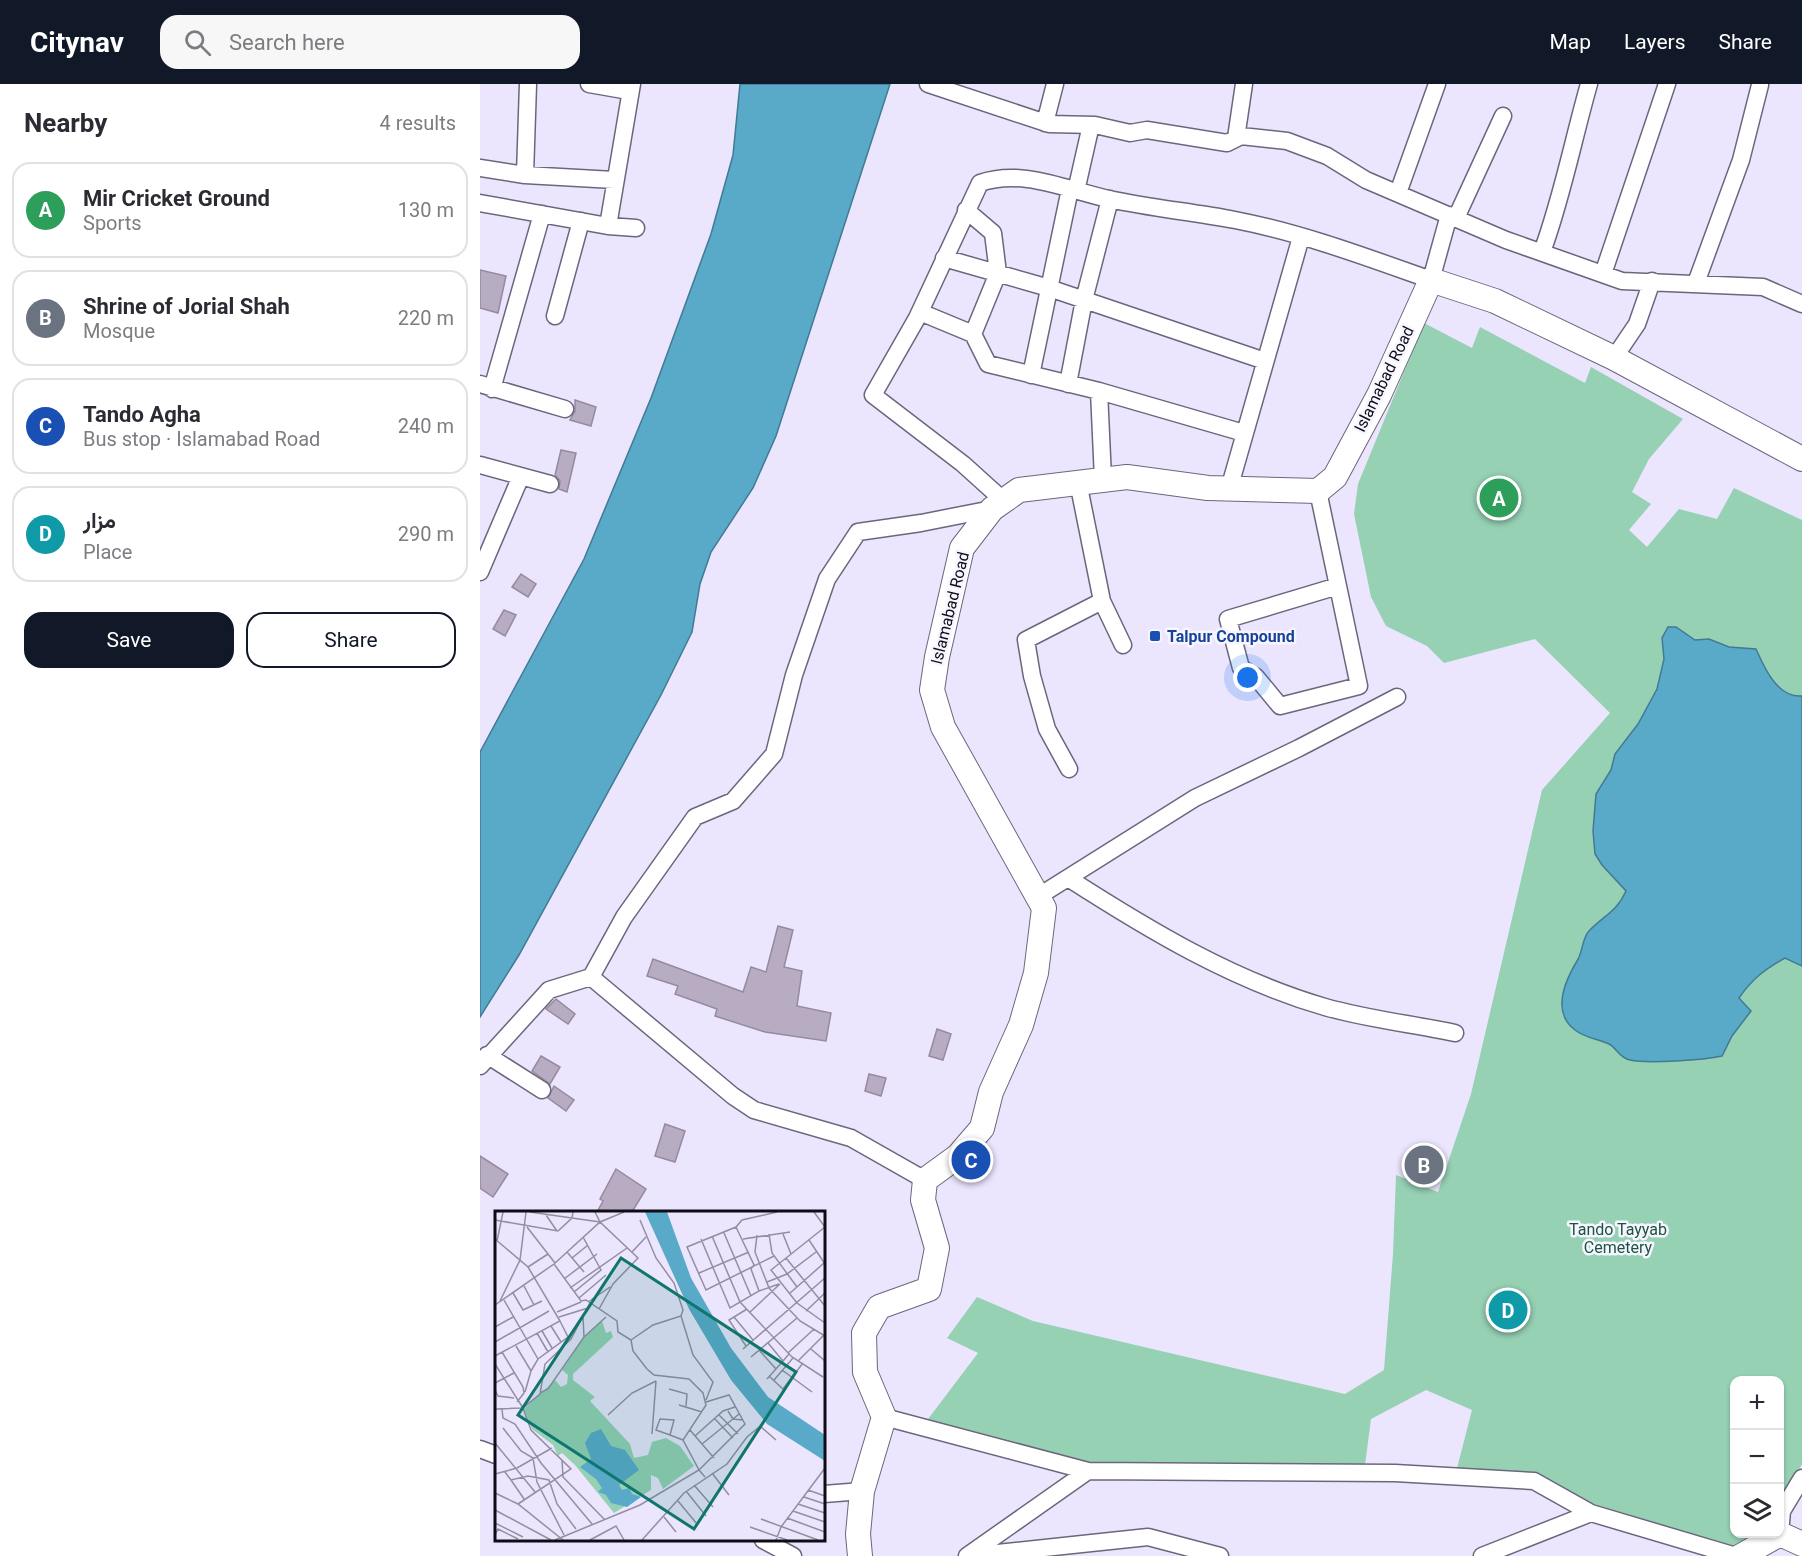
<!DOCTYPE html>
<meta charset="utf-8">
<style>
:root{--surface:#fff;--page:#f7f7f7;--text:#2b2b33;--muted:#7c7c81;--line:#e1e1e2;--accent:#111827}
body{margin:0;font-family:Roboto,Vazirmatn,sans-serif;background:var(--page);color:var(--text)}
.controls{position:absolute;right:18px;bottom:18px;display:grid;overflow:hidden;border-radius:12px;box-shadow:0 2px 4px #0004}
.controls button{width:54px;height:54px;display:grid;place-items:center;padding:0;border:0;border-bottom:2px solid var(--line);background:var(--surface);color:var(--text);font:30px sans-serif}
.you{position:absolute;left:768px;top:594px;width:21px;height:21px;margin:-15px;border:4px solid #fff;border-radius:50%;background:#1a73e8;box-shadow:0 0 0 9px #1a73e833}
.badge{display:grid;place-items:center;width:39px;height:39px;border-radius:50%;background:var(--accent);color:#fff;font-size:20px;font-weight:700}
.pin{position:absolute;translate:-50% -50%;border:3px solid #fff;box-shadow:0 2px 6px #0006}
.list{margin:0;padding:0;list-style:none}
h2{display:flex;justify-content:space-between;align-items:center;height:78px;margin:0;padding:0 24px;font-size:26px}
h2 small{font-size:20px;font-weight:400;color:var(--muted)}
.list li{display:grid;grid-template-columns:39px 1fr auto;gap:18px;align-items:center;box-sizing:border-box;height:96px;margin:0 12px 12px;padding:0 12px;border:2px solid var(--line);border-radius:18px}
.list b{display:block;font-size:22px;white-space:nowrap}
.list p{margin:0;font-size:20px;white-space:nowrap;color:var(--muted)}
.list em{font-size:20px;font-style:normal;color:var(--muted)}
.actions{display:flex;gap:12px;padding:18px 24px}
.actions a{flex:1;padding:14px 0;border:2px solid var(--accent);border-radius:18px;text-align:center;font-size:21px;color:var(--accent)}
.actions .main{background:var(--accent);color:#fff}
.icon{flex:none;width:33px;height:33px;fill:none;stroke:currentColor;stroke-width:2;stroke-linecap:round;stroke-linejoin:round}
.map{position:relative;flex:none;width:1322px;height:1472px;overflow:hidden}
header{display:flex;align-items:center;gap:36px;box-sizing:border-box;height:84px;padding:0 30px;background:var(--accent);color:#fff}
header strong{font-size:28px}
nav{display:flex;gap:33px;margin-inline-start:auto;font-size:21px}
.search{width:420px;height:54px;background:var(--page);display:flex;align-items:center;gap:15px;box-sizing:border-box;padding:0 21px;border-radius:18px;color:var(--muted);font-size:22px}
main{display:flex}
aside{flex:1;background:var(--surface)}
.map>svg:first-child{display:block}
.green{fill:#96d1b4}
.water{fill:#59a9c9;stroke:#427a93;stroke-width:1.5}
.building{fill:#b7acc2;stroke:#958a9f;stroke-width:1.5}
.lines{fill:none;stroke-linecap:round;stroke-linejoin:round}
.street-casing{stroke:#6c667c;stroke-width:19}
.secondary-casing{stroke:#6c667c;stroke-width:26}
.street{stroke:#fff;stroke-width:16}
.secondary{stroke:#fff;stroke-width:24}
.transit-dot{fill:#1a4fb4;stroke:#f7f5ff;stroke-width:2}
.labels{text-anchor:middle;dominant-baseline:central;stroke-width:5;stroke-linejoin:round;paint-order:stroke}
.street-label{font-size:16px;fill:#0e0c14;stroke:#f7f5ff}
.transit-label{font-size:16px;font-weight:bold;fill:#164399;stroke:#f7f5ff;text-anchor:start}
.park-label{font-size:16px;fill:#1a553e;stroke:#f7f5ff}
.inset-road{fill:none;stroke:#938ea0;stroke-width:1.5}
.view{fill:#0f766e;fill-opacity:0.15;stroke:#0f766e;stroke-width:3}
.inset-edge{fill:none;stroke:#0e0c14;stroke-width:3}
</style>
<header>
<strong>Citynav</strong>
<div class="search"><svg class="icon" aria-label="search" viewBox="0 0 24 24"><circle cx="10" cy="10" r="6"/><path d="M15 15l6 6"/></svg>Search here</div>
<nav><a>Map</a><a>Layers</a><a>Share</a></nav>
</header>
<main>
<aside>
<h2>Nearby<small>4 results</small></h2>
<ul class="list">
<li><span class="badge" style="background:#2e9e5b">A</span><div><b>Mir Cricket Ground</b><p>Sports</p></div><em>130 m</em></li>
<li><span class="badge" style="background:#6b7280">B</span><div><b>Shrine of Jorial Shah</b><p>Mosque</p></div><em>220 m</em></li>
<li><span class="badge" style="background:#1a4fb4">C</span><div><b>Tando Agha</b><p>Bus stop · Islamabad Road</p></div><em>240 m</em></li>
<li><span class="badge" style="background:#0f9aa8">D</span><div><b>مزار</b><p>Place</p></div><em>290 m</em></li>
</ul>
<div class="actions"><a class="main">Save</a><a>Share</a></div>
</aside>
<div class="map">
<svg width="1322" height="1472" viewBox="0 0 1322 1472">
<rect width="100%" height="100%" fill="#ebe5fe"/>
<path class="green" d="M 944,239 L 992,264 L 1000,243 L 1105,299 L 1111,283 L 1203,335 L 1169,375 L 1152,408 L 1171,420 L 1149,446 L 1167,463 L 1199,425 L 1237,435 L 1254,404 L 1322,436 L 1322,1380 L 1300,1420 L 1300,1296 L 1254,1296 L 1254,1450 L 1278,1450 L 1263,1463 L 1192,1451 L 1111,1429 L 1054,1397 L 975,1392 L 992,1326 L 946,1306 L 891,1335 L 884,1389 L 608,1387 L 442,1343 L 498,1269 L 467,1254 L 497,1213 L 553,1237 L 865,1310 L 904,1286 L 913,1170 L 916,1091 L 958,1108 L 991,1010 L 1062,706 L 1130,629 L 1055,555 L 964,579 L 947,562 L 906,542 L 891,513 L 874,430 L 878,400 Z"/>
<path class="water" d="M 260,0 L 410,0 L 296,352 L 273,404 L 231,468 L 220,500 L 212,548 L 181,611 L 39,871 L 0,933 L 0,668 L 104,475 L 171,314 L 231,150 L 253,71 Z
M 1188,543 L 1196,543 L 1215,556 L 1229,555 L 1249,563 L 1276,565 C 1284,583 1297,614 1322,612 L 1322,882 L 1305,874 C 1285,885 1272,895 1259,914 L 1271,927 L 1252,952 L 1242,972 C 1224,976 1167,980 1150,976 C 1139,974 1137,964 1129,960 C 1118,955 1105,954 1095,946 C 1071,928 1085,897 1097,877 C 1103,868 1102,854 1109,847 C 1124,831 1136,829 1146,807 L 1122,781 L 1115,770 L 1113,747 L 1116,710 L 1131,686 L 1135,670 L 1158,640 L 1177,605 L 1184,575 L 1182,554 Z"/>
<path class="building" d="M 0,186 L 26,192 L 18,229 L 0,224 Z
M 95,316 L 116,323 L 111,342 L 90,336 L 95,327 Z
M 81,366 L 96,369 L 87,408 L 79,405 L 80,397 L 75,391 Z
M 41,490 L 56,500 L 48,513 L 32,503 Z
M 24,526 L 36,531 L 25,552 L 13,545 Z
M 298,842 L 313,846 L 304,883 L 322,887 L 317,922 L 351,929 L 346,957 L 285,948 L 235,932 L 237,925 L 195,910 L 198,902 L 167,892 L 173,875 L 263,908 L 271,883 L 286,888 Z
M 76,915 L 95,930 L 88,940 L 66,925 Z
M 457,945 L 471,950 L 463,976 L 449,972 Z
M 61,972 L 80,983 L 70,1000 L 52,987 Z
M 389,990 L 406,994 L 401,1012 L 385,1007 Z
M 74,1002 L 94,1016 L 86,1027 L 68,1014 Z
M 185,1040 L 205,1047 L 195,1078 L 175,1072 Z
M 0,1072 L 28,1090 L 13,1113 L 0,1104 Z
M 136,1085 L 166,1105 L 152,1128 L 117,1128 L 123,1117 L 120,1115 Z"/>
<g class="lines">
<g class="street-casing">
<path id="street" d="M 109,0 L 149,7
M 448,0 L 569,40 L 615,41 L 650,49 L 667,46 L 747,59 L 761,52 L 807,57 L 847,72 L 886,96 L 1026,156 L 1142,197 L 1283,203 L 1322,220
M 565,39 L 575,0
M 756,54 L 764,0
M 0,84 L 45,91 L 134,96
M 45,91 L 48,0
M 596,107 L 611,41
M 918,109 L 957,0
M 0,119 L 128,142 L 156,144
M 486,126 L 513,149 L 518,189 L 493,250
M 976,134 L 1023,32
M 128,142 L 152,0
M 1062,168 C 1082,114 1093,56 1109,0
M 464,174 L 569,204 L 785,277
M 1123,190 L 1187,0
M 1216,199 L 1261,76 L 1280,1
M 440,228 L 493,250 L 508,280 L 619,307 L 764,349
M 75,232 L 101,137
M 1134,274 L 1157,240 L 1172,197
M 551,291 L 590,105
M 0,300 L 85,325
M 588,300 L 604,216 L 630,115
M 12,305 L 62,130
M 619,307 L 623,395
M 0,381 L 70,400
M 598,398 L 622,517 L 643,561
M 749,405 L 821,153
M 838,407 L 879,602 L 800,622 L 776,593 L 761,584 L 748,535 L 858,502
M 524,417 L 483,380 L 393,311 L 437,234 L 500,99 C 542,84 587,106 629,115 C 670,124 713,128 755,136 C 822,149 886,173 951,196 L 969,131
M 0,488 L 41,392
M 589,685 L 567,645 L 552,592 L 546,556 L 622,517
M 588,794 C 669,846 752,896 845,923 C 887,935 932,940 975,949
M 559,812 L 715,714 L 819,664 L 917,613
M 111,893 L 144,833 L 215,733 L 253,717 L 294,670 L 314,591 L 347,495 L 378,448 L 441,439 L 512,425
M 7,971 L 62,1006
M 0,982 L 69,906 L 111,893 L 253,1012 L 274,1026 L 371,1054 L 445,1096
M 404,1333 L 608,1387
M 0,1365 L 16,1371
M 344,1410 L 382,1407
M 1300,1450 L 1302,1427 L 1322,1394
M 283,1456 L 313,1472
M 487,1472 L 608,1387 L 915,1389 L 1054,1397 L 1111,1429
M 489,1472 L 668,1453 L 740,1472
M 1002,1472 L 1111,1429 L 1256,1472"/>
</g>
<g class="secondary-casing">
<path id="secondary" d="M 380,1472 L 378,1450 L 382,1407 L 404,1333 L 385,1288 L 384,1249 L 399,1223 L 449,1205 L 457,1164 L 443,1116 L 445,1096 L 478,1072 L 502,1044 L 511,1008 L 541,941 L 556,889 L 564,824 L 463,643 L 452,606 L 457,573 L 482,464 L 512,425 L 539,406 L 647,393 L 728,404 L 838,407 L 855,393 L 899,311 L 951,196 L 1015,217 L 1134,274 L 1322,375
M 1261,1472 L 1300,1450 L 1322,1460"/>
</g>
<use href="#street" class="street"/>
<use href="#secondary" class="secondary"/>
</g>
<rect class="transit-dot" x="669" y="546" width="12" height="12" rx="3"/>
<g class="labels">
<g class="street-label">
<text transform="translate(904 295) rotate(-64)">Islamabad Road</text>
<text transform="translate(470 524) rotate(-76)">Islamabad Road</text>
</g>
<g class="transit-label">
<text x="687" y="552">Talpur Compound</text>
</g>
<g class="park-label">
<text x="1138" y="1145">Tando Tayyab<tspan x="1138" dy="18">Cemetery</tspan></text>
</g>
</g>
<g transform="translate(15 1127)">
<rect width="330" height="330" fill="#ebe5fe"/>
<path d="M 107,110 L 111,122 L 116,120 L 118,126 L 78,163 L 78,169 L 100,186 L 95,190 L 135,233 L 139,247 L 153,244 L 157,231 L 171,227 L 185,235 L 199,255 L 168,278 L 163,267 L 156,264 L 156,279 L 119,302 L 80,254 L 67,242 L 63,245 L 58,234 L 37,218 L 29,198 L 60,169 L 66,176 L 72,173 L 73,164 L 67,159 L 89,126 Z" fill="#96d1b4"/>
<path d="M 150,1 L 172,1 L 196,67 L 236,137 L 273,186 L 330,224 L 330,250 L 272,213 L 236,169 L 194,98 ZM 106,218 L 116,235 L 130,239 L 144,259 L 124,274 L 127,279 L 134,277 L 137,283 L 146,286 L 132,296 L 116,292 L 111,284 L 103,281 L 107,277 L 101,268 L 85,256 L 96,248 L 90,232 L 96,222 Z" fill="#59a9c9"/>
<path class="inset-road" d="M 35,1 L 105,11M 100,1 L 105,11 L 143,47 L 118,73 L 104,98M 319,1 L 330,16M 51,4 L 62,20M 0,9 L 63,20 L 77,7 L 78,1M 32,16 L 60,52M 330,16 L 276,59 L 302,92 L 330,112M 229,22 L 256,85M 274,23 L 277,42 L 302,76M 288,23 L 296,43M 262,24 L 260,41 L 274,77 L 305,110 L 330,125M 217,25 L 245,91 L 297,146 L 328,166M 0,28 L 33,56 L 65,110 L 0,145M 206,28 L 235,97 L 264,80 L 256,58 L 259,54 L 241,16M 248,28 L 295,21M 314,29 L 330,53M 2,30 L 8,1M 72,41 L 89,61M 137,41 L 151,26M 279,45 L 211,79 L 192,36 L 241,16 L 247,9 L 282,1M 77,47 L 93,34M 291,47 L 330,95M 59,53 L 86,90 L 91,89 L 122,110 L 123,121 L 136,129 L 138,140 L 152,158 L 159,164 L 194,168 L 208,182 L 211,194 L 188,229 L 204,259 L 145,294 L 60,329M 33,56 L 53,43M 204,62 L 254,41M 69,68 L 102,43M 272,71 L 292,63 L 321,41M 29,75 L 39,94M 75,77 L 132,37M 264,80 L 284,73M 79,81 L 106,59 L 88,26M 18,82 L 28,99 L 47,90M 294,83 L 329,52M 84,87 L 111,64M 9,89 L 43,148M 5,90 L 25,49 L 31,1M 93,91 L 115,76M 0,94 L 59,53 L 105,11 L 129,1M 252,98 L 239,106 L 258,129M 311,100 L 330,82M 62,101 L 86,91M 255,101 L 285,73M 186,105 L 198,144 L 218,171 L 211,189M 64,106 L 93,97M 239,106 L 234,109 L 251,135M 56,115 L 66,131M 0,116 L 18,106M 47,120 L 57,137M 42,122 L 53,141M 89,126 L 111,106M 136,129 L 158,114 L 186,105 L 188,99 L 179,72 L 161,47 L 145,9M 0,131 L 54,100M 273,132 L 288,150 L 294,143M 21,135 L 36,160 L 43,148 L 73,126 L 65,110M 248,138 L 330,67M 316,138 L 330,150M 264,139 L 281,158M 7,141 L 28,176 L 29,182 L 22,191M 293,142 L 319,118M 256,146 L 302,107M 303,150 L 329,124M 0,153 L 28,197M 287,159 L 317,181M 274,165 L 290,180M 272,168 L 288,150M 279,169 L 298,147M 0,172 L 19,162M 174,178 L 192,183 L 191,195M 288,178 L 308,152M 0,179 L 3,185 L 19,187M 30,181 L 36,160M 45,182 L 53,178 L 89,126 L 88,106M 184,194 L 207,201M 0,198 L 27,197M 7,198 L 8,207 L 20,213 L 46,252 L 97,313M 233,200 L 238,208 L 248,209M 113,204 L 137,182 L 161,170M 224,204 L 243,223M 220,208 L 238,227M 265,215 L 281,229M 8,217 L 26,240 L 38,247 L 42,271 L 69,324M 195,219 L 219,247M 157,223 L 161,170M 175,224 L 179,209 L 165,208 L 161,219 L 175,224 L 188,229M 200,225 L 228,200 L 240,196M 0,232 L 40,281M 207,233 L 244,203M 67,249 L 68,266 L 110,309M 10,261 L 16,269 L 33,265 L 54,269 L 62,293 L 81,318M 217,262 L 234,284M 0,263 L 22,257 L 57,237M 210,266 L 204,259 L 250,213 L 234,184 L 211,191M 16,269 L 29,288M 199,274 L 218,296M 313,279 L 330,285M 191,280 L 211,305M 0,282 L 23,293 L 68,329M 309,286 L 330,293M 183,290 L 202,313M 23,293 L 76,258 L 36,219 L 28,197 L 45,183 L 50,153 L 76,128 L 95,92M 303,293 L 330,302M 0,299 L 56,329M 298,300 L 330,311M 169,306 L 181,321M 292,307 L 330,321M 266,308 L 323,329M 0,312 L 28,326M 255,316 L 292,329M 0,324 L 3,318 L 23,328M 95,329 L 121,315 L 129,329M 147,329 L 189,282 L 232,253 L 252,226 L 269,212M 281,329 L 286,316 L 330,257"/>
<path class="view" d="M 126,47 L 301,161 L 199,318 L 23,204 Z"/>
<rect width="330" height="330" class="inset-edge"/>
</g>
</svg>
<div class="controls">
<button>+</button>
<button>−</button>
<button><svg class="icon" aria-label="layers" viewBox="0 0 24 24"><path d="M12 4l9 5-9 5-9-5zM3 14l9 5 9-5"/></svg></button>
</div>
<div class="you"></div>
<div class="pin badge" style="left:1019px;top:414px;background:#2e9e5b">A</div>
<div class="pin badge" style="left:944px;top:1081px;background:#6b7280">B</div>
<div class="pin badge" style="left:491px;top:1076px;background:#1a4fb4">C</div>
<div class="pin badge" style="left:1028px;top:1226px;background:#0f9aa8">D</div>
</div>
</main>
